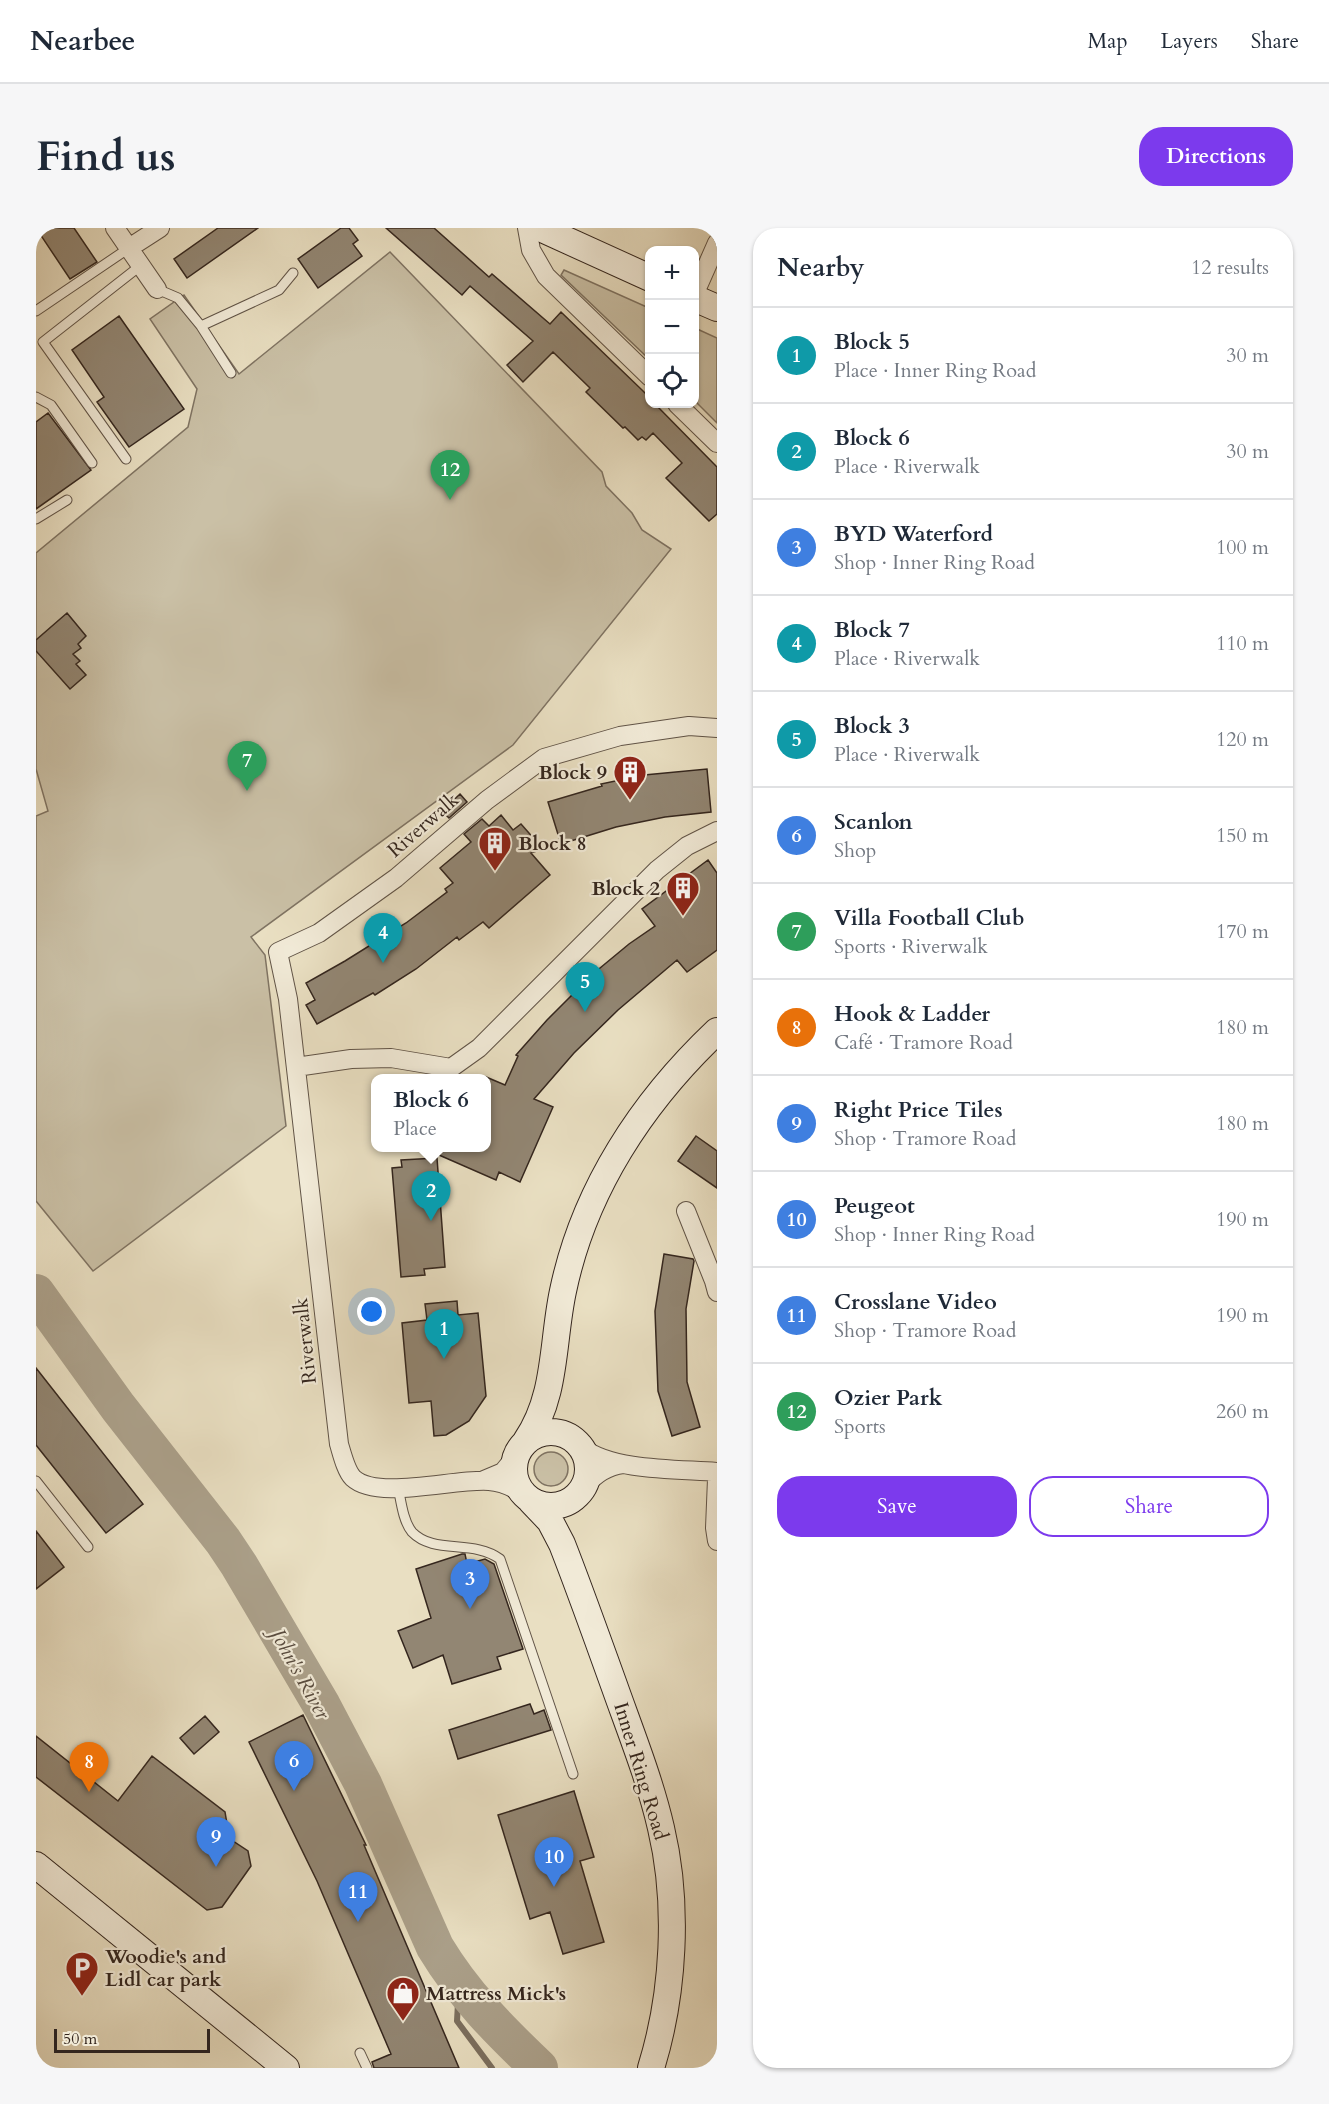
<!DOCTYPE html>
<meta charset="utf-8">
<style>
:root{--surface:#fff;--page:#f6f6f7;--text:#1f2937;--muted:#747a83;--line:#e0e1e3;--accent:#7c3aed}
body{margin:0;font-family:Cardo,serif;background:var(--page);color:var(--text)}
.controls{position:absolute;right:18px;top:18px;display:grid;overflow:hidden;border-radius:12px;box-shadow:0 2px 4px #0004}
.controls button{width:54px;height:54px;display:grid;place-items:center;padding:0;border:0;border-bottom:2px solid var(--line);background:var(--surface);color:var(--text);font:30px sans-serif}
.scale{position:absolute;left:18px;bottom:15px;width:156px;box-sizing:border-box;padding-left:6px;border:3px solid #34261e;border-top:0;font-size:16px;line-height:21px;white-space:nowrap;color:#34261e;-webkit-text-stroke:4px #f1ead7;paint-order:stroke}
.you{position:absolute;left:336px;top:1084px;width:21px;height:21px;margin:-15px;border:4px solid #fff;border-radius:50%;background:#1a73e8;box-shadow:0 0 0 9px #1a73e833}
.badge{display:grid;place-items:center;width:39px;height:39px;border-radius:50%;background:var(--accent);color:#fff;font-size:20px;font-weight:700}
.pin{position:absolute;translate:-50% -50px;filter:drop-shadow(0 2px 3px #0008)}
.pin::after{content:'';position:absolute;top:32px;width:21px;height:18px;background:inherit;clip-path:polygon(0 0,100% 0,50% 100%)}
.popup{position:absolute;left:335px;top:846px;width:120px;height:78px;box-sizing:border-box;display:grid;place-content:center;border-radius:12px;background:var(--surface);filter:drop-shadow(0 2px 4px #0005);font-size:20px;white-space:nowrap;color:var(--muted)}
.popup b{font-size:22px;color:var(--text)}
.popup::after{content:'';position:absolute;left:50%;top:100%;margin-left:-12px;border:12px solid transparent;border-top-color:var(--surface)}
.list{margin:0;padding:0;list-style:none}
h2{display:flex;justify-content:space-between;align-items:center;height:78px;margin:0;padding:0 24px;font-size:26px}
h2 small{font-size:20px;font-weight:400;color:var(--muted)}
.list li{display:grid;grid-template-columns:39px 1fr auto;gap:18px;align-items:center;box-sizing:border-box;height:96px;padding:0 24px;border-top:2px solid var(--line)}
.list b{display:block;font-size:22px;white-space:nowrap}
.list p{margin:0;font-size:20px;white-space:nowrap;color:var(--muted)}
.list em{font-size:20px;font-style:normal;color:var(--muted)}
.actions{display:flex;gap:12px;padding:18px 24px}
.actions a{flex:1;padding:14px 0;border:2px solid var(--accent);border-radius:24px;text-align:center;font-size:21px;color:var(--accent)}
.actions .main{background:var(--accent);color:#fff}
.icon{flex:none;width:33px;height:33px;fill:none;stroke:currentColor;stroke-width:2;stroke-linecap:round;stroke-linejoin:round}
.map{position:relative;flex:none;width:681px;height:1840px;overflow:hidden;border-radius:24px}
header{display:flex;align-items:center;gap:36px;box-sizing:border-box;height:84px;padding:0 30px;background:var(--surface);border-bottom:2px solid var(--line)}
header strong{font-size:28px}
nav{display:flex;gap:33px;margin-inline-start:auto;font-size:21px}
.intro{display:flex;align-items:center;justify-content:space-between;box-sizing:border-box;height:144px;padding:0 36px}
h1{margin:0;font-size:42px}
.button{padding:15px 27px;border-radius:24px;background:var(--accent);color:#fff;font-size:21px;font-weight:700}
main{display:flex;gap:36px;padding:0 36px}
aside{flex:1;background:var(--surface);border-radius:24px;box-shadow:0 2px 4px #0004}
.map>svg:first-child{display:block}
.green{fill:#cac0a6;stroke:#7f7362;stroke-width:1.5}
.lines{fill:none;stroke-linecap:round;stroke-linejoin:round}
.stream{stroke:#7b6f5f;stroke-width:6}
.river{stroke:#aba08a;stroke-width:38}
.building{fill:#928673;stroke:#34261e;stroke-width:1.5}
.service-casing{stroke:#615447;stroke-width:11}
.minor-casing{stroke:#615447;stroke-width:20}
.secondary-casing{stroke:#34261e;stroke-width:28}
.service{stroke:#f1ead7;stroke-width:9}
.minor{stroke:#f1ead7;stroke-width:18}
.secondary{stroke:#f1ead7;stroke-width:26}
.labels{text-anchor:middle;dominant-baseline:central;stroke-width:4.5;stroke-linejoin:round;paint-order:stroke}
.poi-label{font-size:20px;font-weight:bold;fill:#34261e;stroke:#f1ead7;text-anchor:start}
.street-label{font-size:20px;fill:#34261e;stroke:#f1ead7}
.water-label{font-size:21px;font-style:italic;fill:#584b3e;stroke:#f1ead7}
</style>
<header>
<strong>Nearbee</strong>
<nav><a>Map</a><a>Layers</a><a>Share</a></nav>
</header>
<div class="intro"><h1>Find us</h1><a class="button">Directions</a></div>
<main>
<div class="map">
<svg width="681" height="1840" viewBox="0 0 681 1840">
<rect width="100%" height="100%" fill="#e9dfc2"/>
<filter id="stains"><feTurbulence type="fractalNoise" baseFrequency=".00333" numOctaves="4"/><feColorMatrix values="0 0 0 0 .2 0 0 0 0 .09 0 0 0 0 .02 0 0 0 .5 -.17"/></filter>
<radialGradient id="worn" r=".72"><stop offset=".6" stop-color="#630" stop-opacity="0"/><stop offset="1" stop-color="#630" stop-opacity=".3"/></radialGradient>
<path class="green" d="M 354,24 L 566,244 L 570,258 L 596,285 L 606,302 L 635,321 L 477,517 L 215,709 L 229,727 L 250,898 L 57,1043 L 0,973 L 0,588 L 12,583 L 0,541 L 0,325 L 152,199 L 161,161 L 114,91 L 148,67 L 203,146 Z
M 528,42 L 613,80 L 613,131 L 525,47 Z
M 659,100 L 681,110 L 681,195 L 659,173 Z
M498 1241a17 17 0 1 1 34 0a17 17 0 1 1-34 0Z"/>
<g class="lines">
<path class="stream" d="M 428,1763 L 422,1775 L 421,1793 L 456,1840"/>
<path class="river" d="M 0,1065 L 82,1179 L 187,1313 L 203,1337 L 286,1478 L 327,1556 L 399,1719 C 428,1767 463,1802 503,1840"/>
</g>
<path class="building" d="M 0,0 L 38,0 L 61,34 L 34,51 Z
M 182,0 L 222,0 L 151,50 L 138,31 Z
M 305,0 L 313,0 L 322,12 L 317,16 L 326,28 L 282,60 L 262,31 Z
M 350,0 L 398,0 L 453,49 L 456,46 L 514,96 L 525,84 L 606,162 L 614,170 L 614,176 L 619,176 L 681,239 L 681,286 L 673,293 L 630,250 L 646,235 L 617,205 L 610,212 L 606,209 L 602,212 L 589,199 L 587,200 L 550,164 L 554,160 L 517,124 L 487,154 L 471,137 L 497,113 L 434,58 L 426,67 Z
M 83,88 L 148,181 L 93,219 L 61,174 L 68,169 L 36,122 Z
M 12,185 L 55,242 L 0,281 L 0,194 Z
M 31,385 L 50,408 L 42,416 L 45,420 L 37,426 L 44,433 L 40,436 L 50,447 L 34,461 L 0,423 L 0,412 Z
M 671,541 L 675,584 L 629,589 L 580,599 L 525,616 L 512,574 L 566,558 L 565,556 L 608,547 Z
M 424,566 L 431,574 L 413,590 L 406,583 Z
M 465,587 L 477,602 L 485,596 L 507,621 L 495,625 L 514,647 L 453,700 L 447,694 L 423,712 L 421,709 L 380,741 L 339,767 L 337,765 L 281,796 L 270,777 L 279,772 L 270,755 L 309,733 L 370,695 L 411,664 L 409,661 L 417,655 L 404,640 L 435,614 L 428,606 L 446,591 L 453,598 Z
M 672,632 L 681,645 L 681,722 L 651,744 L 641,732 L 582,782 L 538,825 L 498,871 L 517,879 L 484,954 L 463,944 L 460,952 L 387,920 L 450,920 L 450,849 L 469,857 L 482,828 L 480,827 L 511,792 L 558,745 L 593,716 L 619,698 L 606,681 Z
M 660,908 L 681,923 L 681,960 L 642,933 Z
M 401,930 L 409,1039 L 388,1041 L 389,1047 L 365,1049 L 356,940 L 366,939 L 365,932 Z
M 628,1026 L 657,1031 L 658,1033 L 650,1081 L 651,1154 L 664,1199 L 636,1208 L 622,1163 L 619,1083 Z
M 421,1073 L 422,1087 L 442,1085 L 450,1168 L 433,1193 L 410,1207 L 398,1208 L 395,1173 L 373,1175 L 366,1095 L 391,1092 L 389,1076 Z
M 0,1140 L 107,1276 L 70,1305 L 0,1217 Z
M 0,1303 L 28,1339 L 0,1361 Z
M 426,1326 L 429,1326 L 431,1336 L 449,1331 L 458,1336 L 487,1421 L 461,1429 L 465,1441 L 416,1456 L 407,1427 L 377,1440 L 362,1403 L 395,1390 L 380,1341 Z
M 494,1476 L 498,1486 L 508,1482 L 515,1502 L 422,1531 L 413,1502 Z
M 267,1487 L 330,1617 L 328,1617 L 423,1840 L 338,1840 L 336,1834 L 355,1826 L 281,1653 L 213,1514 Z
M 169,1488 L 183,1504 L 158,1526 L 144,1510 Z
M 0,1508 L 82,1573 L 116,1528 L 189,1584 L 191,1596 L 185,1605 L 212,1623 L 215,1638 L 186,1679 L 171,1682 L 0,1549 Z
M 538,1563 L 558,1629 L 544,1633 L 568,1714 L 527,1726 L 514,1684 L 494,1691 L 462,1587 Z"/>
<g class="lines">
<g class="service-casing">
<path id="service" d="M 121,61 L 142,70 L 165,98 L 195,145
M 0,83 L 93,20
M 165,98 L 243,62 L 257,45
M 0,169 L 15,177 L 56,235
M 90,231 L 7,114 L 104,38
M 0,291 L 31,272
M 0,1253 L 52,1319
M 362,1259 C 365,1273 367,1293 376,1304 C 398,1327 437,1311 464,1331 L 537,1546
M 324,1825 L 331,1840"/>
</g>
<g class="minor-casing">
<path id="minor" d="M 79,0 L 121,61
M 491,0 L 495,22 L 510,48 L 614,149
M 93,20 L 124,0
M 658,67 L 681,15
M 641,176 L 681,215
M 260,839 L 315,831 L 355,830 L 415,840 L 443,820 L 621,642 L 651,618 L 681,603
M 650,983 L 678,1053 L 681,1064
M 547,1220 C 576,1243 643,1241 681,1244
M 681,1251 L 679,1300 L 681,1313
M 448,1252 L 467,1244 L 480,1228
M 549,1258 C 559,1246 571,1238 587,1236
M 487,1266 C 477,1259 466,1254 453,1253 C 420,1250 342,1273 317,1250 C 310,1243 306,1226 303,1216 L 252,771 L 242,724 L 283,705 L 360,650 L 451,572 L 508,530 L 584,508 L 653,498 L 681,500"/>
</g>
<g class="secondary-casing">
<path id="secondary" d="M 504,0 L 614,50
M 658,70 L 681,80
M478 1241a37 37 0 1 1 74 0a37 37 0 1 1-74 0Z
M 490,1213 C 521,1168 516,1114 527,1063 C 548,962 606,874 681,803
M 495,1273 L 514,1293 L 526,1316 C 544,1362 561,1410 578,1457 C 595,1505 614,1552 625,1600 C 643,1676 638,1766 615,1840
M 0,1637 L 250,1840"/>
</g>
<use href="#service" class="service"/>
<use href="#minor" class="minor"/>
<use href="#secondary" class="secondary"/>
</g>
<defs>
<g id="building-pin" transform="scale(1.725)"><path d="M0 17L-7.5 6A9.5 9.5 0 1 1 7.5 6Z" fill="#8f2418" stroke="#f1ead7"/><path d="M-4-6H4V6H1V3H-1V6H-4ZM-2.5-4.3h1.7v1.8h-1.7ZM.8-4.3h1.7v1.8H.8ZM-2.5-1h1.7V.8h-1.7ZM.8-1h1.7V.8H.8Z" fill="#fff"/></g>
<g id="parking-pin" transform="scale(1.725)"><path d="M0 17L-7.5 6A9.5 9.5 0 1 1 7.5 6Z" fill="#8f2418" stroke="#f1ead7"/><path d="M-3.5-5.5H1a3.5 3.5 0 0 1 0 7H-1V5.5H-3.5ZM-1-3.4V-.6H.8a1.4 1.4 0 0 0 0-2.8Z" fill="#fff"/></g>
<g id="shop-pin" transform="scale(1.725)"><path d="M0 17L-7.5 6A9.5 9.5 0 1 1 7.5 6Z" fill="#8f2418" stroke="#f1ead7"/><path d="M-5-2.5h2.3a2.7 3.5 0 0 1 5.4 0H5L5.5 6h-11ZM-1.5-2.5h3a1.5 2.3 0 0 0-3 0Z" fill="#fff"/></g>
</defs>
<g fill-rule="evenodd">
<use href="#building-pin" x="594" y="544"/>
<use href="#building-pin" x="459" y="615"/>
<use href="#building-pin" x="647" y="660"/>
<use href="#parking-pin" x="46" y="1740"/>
<use href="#shop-pin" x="367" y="1765"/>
</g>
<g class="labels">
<g class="poi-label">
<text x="571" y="544" text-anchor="end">Block 9</text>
<text x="482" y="615">Block 8</text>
<text x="624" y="660" text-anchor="end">Block 2</text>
<text x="69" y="1728">Woodie's and<tspan x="69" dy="23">Lidl car park</tspan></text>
<text x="390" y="1765">Mattress Mick's</text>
</g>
<g class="street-label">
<text transform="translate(387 597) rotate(-41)">Riverwalk</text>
<text transform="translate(269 1113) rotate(-96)">Riverwalk</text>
<text transform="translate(605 1543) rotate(73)">Inner Ring Road</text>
</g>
<g class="water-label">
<text transform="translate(264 1446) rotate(61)">John's River</text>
</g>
</g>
<rect width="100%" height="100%" filter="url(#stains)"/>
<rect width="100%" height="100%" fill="url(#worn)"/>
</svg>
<div class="controls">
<button>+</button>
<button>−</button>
<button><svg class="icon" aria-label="locate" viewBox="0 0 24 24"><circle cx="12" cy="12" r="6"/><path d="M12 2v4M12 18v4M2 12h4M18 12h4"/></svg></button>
</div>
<div class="scale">50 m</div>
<div class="you"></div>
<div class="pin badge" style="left:408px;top:1131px;background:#0f9aa8">1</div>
<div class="pin badge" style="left:395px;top:993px;background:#0f9aa8">2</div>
<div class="popup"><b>Block 6</b>Place</div>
<div class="pin badge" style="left:434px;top:1381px;background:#3f7fe0">3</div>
<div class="pin badge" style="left:347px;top:735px;background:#0f9aa8">4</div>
<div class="pin badge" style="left:549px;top:784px;background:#0f9aa8">5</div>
<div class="pin badge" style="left:258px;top:1563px;background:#3f7fe0">6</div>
<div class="pin badge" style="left:211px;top:563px;background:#2e9e5b">7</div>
<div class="pin badge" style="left:53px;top:1564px;background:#e8710a">8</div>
<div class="pin badge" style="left:180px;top:1639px;background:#3f7fe0">9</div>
<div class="pin badge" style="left:518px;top:1659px;background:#3f7fe0">10</div>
<div class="pin badge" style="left:322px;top:1694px;background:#3f7fe0">11</div>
<div class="pin badge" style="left:414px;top:272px;background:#2e9e5b">12</div>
</div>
<aside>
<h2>Nearby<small>12 results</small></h2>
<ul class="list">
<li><span class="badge" style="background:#0f9aa8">1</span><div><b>Block 5</b><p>Place · Inner Ring Road</p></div><em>30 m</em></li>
<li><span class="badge" style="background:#0f9aa8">2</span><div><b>Block 6</b><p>Place · Riverwalk</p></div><em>30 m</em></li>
<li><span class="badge" style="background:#3f7fe0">3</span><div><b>BYD Waterford</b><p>Shop · Inner Ring Road</p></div><em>100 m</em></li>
<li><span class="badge" style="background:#0f9aa8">4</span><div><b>Block 7</b><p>Place · Riverwalk</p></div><em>110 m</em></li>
<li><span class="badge" style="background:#0f9aa8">5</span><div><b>Block 3</b><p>Place · Riverwalk</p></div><em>120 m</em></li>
<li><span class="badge" style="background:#3f7fe0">6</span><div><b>Scanlon</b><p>Shop</p></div><em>150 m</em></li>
<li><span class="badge" style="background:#2e9e5b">7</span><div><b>Villa Football Club</b><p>Sports · Riverwalk</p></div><em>170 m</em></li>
<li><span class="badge" style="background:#e8710a">8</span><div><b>Hook &amp; Ladder</b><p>Café · Tramore Road</p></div><em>180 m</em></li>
<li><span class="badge" style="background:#3f7fe0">9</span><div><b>Right Price Tiles</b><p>Shop · Tramore Road</p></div><em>180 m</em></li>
<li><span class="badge" style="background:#3f7fe0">10</span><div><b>Peugeot</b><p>Shop · Inner Ring Road</p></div><em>190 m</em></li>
<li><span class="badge" style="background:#3f7fe0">11</span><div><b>Crosslane Video</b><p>Shop · Tramore Road</p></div><em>190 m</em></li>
<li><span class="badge" style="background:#2e9e5b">12</span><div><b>Ozier Park</b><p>Sports</p></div><em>260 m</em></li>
</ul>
<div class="actions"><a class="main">Save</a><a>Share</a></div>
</aside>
</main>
